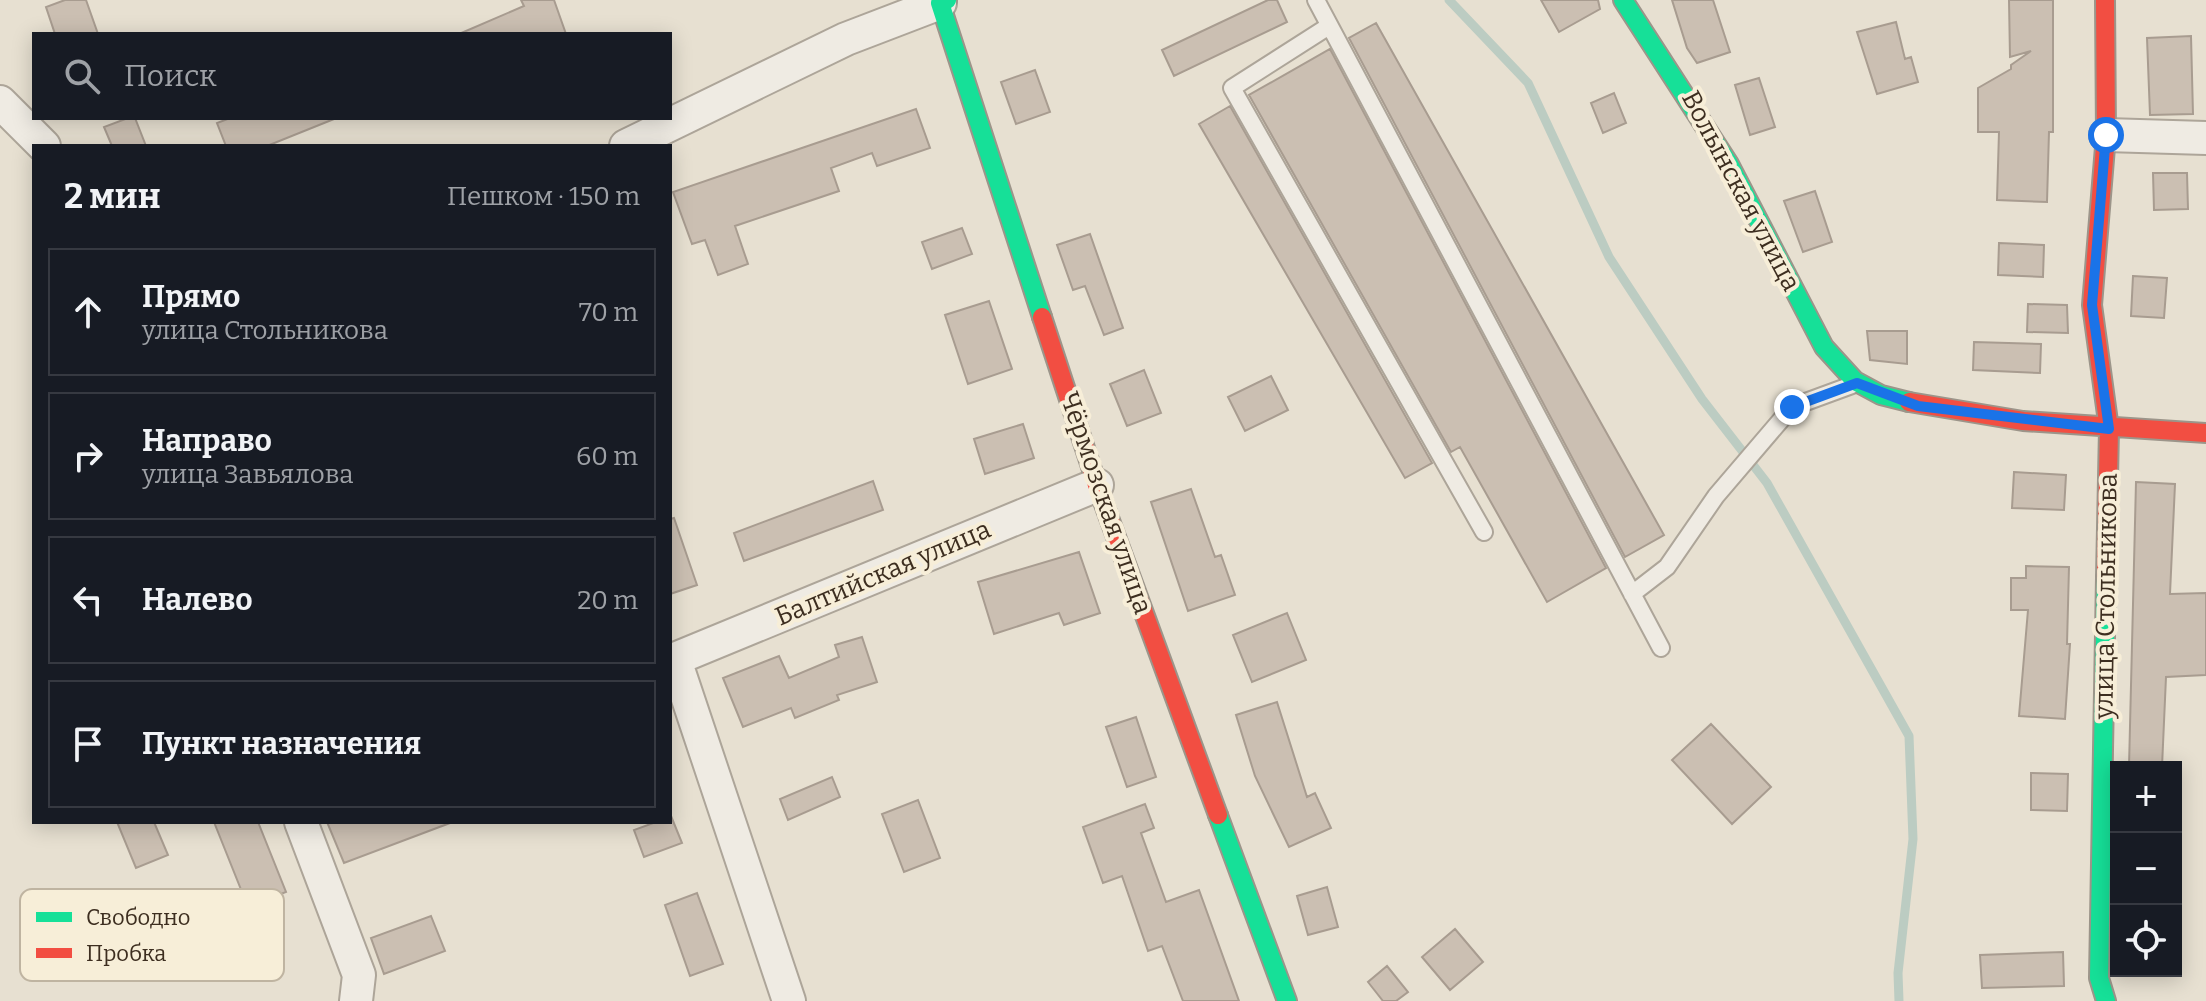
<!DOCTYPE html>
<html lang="ru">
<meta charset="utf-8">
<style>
:root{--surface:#171b24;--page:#20242c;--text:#f1f3f6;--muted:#9ea1a6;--line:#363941}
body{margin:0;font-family:Bitter,serif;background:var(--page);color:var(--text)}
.controls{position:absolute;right:24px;bottom:24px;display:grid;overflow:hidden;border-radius:0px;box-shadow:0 4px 20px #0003}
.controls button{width:72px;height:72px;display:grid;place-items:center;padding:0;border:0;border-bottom:2px solid var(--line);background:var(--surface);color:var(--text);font:40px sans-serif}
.stop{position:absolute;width:24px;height:24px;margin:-18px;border:6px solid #1a73e8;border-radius:50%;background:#fff}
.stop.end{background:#1a73e8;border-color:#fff;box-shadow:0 2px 8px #0008}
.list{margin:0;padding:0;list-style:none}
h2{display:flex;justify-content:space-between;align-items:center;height:104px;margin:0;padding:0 32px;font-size:34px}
h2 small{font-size:26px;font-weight:400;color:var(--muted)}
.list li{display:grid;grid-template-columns:52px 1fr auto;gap:24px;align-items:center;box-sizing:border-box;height:128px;margin:0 16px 16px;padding:0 16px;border:2px solid var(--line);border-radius:0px}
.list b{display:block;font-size:30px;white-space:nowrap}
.list p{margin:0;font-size:26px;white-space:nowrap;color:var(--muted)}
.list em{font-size:26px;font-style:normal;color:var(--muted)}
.icon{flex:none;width:44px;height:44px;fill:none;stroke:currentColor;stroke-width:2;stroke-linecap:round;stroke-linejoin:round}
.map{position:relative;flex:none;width:2206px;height:1001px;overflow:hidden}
.search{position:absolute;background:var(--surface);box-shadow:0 4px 20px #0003;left:32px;top:32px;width:640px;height:88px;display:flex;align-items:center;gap:20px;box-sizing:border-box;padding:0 28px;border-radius:0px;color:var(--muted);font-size:30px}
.panel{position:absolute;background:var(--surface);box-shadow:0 4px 20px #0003;left:32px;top:144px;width:640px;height:680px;border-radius:0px}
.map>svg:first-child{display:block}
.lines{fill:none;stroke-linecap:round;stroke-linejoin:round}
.stream{stroke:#bcccc2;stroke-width:9}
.building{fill:#cbbfb2;stroke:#a89c90;stroke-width:2}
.lane-casing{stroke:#ada599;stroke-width:20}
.street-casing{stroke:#ada599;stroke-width:36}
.fast-casing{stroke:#9c958a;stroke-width:22}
.jam-casing{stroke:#9c958a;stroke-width:22}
.lane{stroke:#efebe3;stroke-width:16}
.street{stroke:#efebe3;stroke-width:32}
.fast{stroke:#16e098;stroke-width:18}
.jam{stroke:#f24e42;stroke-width:18}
.route{stroke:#1a73e8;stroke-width:10}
.labels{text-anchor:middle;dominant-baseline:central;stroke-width:8;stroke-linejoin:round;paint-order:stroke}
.street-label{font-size:26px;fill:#3d2e20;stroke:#f7eed8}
.key{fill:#f7eed8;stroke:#bfb4a1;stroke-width:2}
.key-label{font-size:22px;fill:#3d2e20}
</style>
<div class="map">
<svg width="2206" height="1001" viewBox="0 0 2206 1001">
<rect width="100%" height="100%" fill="#e7e0d1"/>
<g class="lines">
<path class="stream" d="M 1449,0 L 1528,83 L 1609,257 L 1702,399 L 1767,483 L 1909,736 L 1913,839 L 1898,973 L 1899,1001"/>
</g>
<path class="building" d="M 65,0 L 86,0 L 98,34 L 55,34 L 46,7 Z
M 521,0 L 554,0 L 566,34 L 459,34 L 524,6 Z
M 1268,0 L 1277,0 L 1287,22 L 1174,76 L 1162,50 Z
M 1541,0 L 1598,0 L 1600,9 L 1559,32 Z
M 1672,0 L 1713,0 L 1730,52 L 1697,63 L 1687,48 Z
M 2009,0 L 2053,0 L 2053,132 L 2049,132 L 2047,202 L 1997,200 L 1999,132 L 1978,132 L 1978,88 L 2011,69 L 2011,65 L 2031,51 L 2010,57 Z
M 1896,22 L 1905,59 L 1911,57 L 1918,82 L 1877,94 L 1857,32 Z
M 1376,23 L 1664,535 L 1625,557 L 1349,38 Z
M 2191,36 L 2193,114 L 2150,115 L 2147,38 Z
M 1330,49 L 1606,568 L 1547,602 L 1460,447 L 1451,452 L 1249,95 Z
M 1035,70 L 1050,112 L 1016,124 L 1001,82 Z
M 1759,78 L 1775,127 L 1750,135 L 1735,85 Z
M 1614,93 L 1626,123 L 1603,133 L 1591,103 Z
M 1230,106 L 1432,463 L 1405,478 L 1199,124 Z
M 916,109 L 930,148 L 877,166 L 872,153 L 831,168 L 839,191 L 735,226 L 748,264 L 718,275 L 705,240 L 692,244 L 673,192 Z
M 128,118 L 135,118 L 146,146 L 112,146 L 104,127 Z
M 230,118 L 334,118 L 334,119 L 267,146 L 226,146 L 217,123 Z
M 2153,173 L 2187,173 L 2188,209 L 2154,210 Z
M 1815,191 L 1832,242 L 1803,252 L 1784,201 Z
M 962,228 L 972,254 L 932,269 L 922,242 Z
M 1090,234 L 1123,328 L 1104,335 L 1085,286 L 1073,290 L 1057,245 Z
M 1999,243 L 2044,245 L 2043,277 L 1998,275 Z
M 2133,276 L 2167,278 L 2164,318 L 2131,316 Z
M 989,301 L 1012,369 L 968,384 L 945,315 Z
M 2028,304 L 2067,305 L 2068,333 L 2027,332 Z
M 1867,331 L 1907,331 L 1907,364 L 1870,360 Z
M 1974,342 L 2041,344 L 2040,373 L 1973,370 Z
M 1144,370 L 1161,413 L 1127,426 L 1110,384 Z
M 1271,376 L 1288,410 L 1245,431 L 1228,397 Z
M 1023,424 L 1034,458 L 985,474 L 974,439 Z
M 2014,472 L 2066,475 L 2064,510 L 2012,508 Z
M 873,481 L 883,510 L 744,561 L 734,533 Z
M 2136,482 L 2175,484 L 2170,594 L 2206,593 L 2206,675 L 2166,677 L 2162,767 L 2129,767 Z
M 1191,489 L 1215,557 L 1221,555 L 1235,595 L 1188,611 L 1151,502 Z
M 674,518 L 697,585 L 670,594 L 670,519 Z
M 1079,552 L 1100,613 L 1064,625 L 1059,613 L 994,634 L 978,582 Z
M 2026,566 L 2069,567 L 2067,644 L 2070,644 L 2065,719 L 2019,716 L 2028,610 L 2011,610 L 2011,578 L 2026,578 Z
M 1287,613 L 1306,660 L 1252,682 L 1233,635 Z
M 862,637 L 877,682 L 837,695 L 839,700 L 795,718 L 791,708 L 743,727 L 723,678 L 779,656 L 789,678 L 839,657 L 835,645 Z
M 1277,702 L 1307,797 L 1315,793 L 1331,828 L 1289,847 L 1255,776 L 1236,715 Z
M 1136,717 L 1156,777 L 1127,787 L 1106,727 Z
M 1711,724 L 1771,787 L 1732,824 L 1672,760 Z
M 2031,773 L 2068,774 L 2067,811 L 2031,810 Z
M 832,777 L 840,797 L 788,820 L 780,799 Z
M 918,800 L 940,858 L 904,872 L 882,814 Z
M 1145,804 L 1154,828 L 1141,833 L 1166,902 L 1199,890 L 1239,1001 L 1183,1001 L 1162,946 L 1148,951 L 1122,876 L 1103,883 L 1083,827 Z
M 671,816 L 682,843 L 644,857 L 634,830 L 656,822 L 670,822 Z
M 117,822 L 154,822 L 168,855 L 136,868 Z
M 214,822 L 258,822 L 286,892 L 248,907 Z
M 327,822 L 449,822 L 450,823 L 344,863 Z
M 1327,887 L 1338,927 L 1308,935 L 1297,896 Z
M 697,893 L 723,964 L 690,976 L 665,905 Z
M 431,916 L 445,951 L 384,974 L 371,938 Z
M 1455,929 L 1483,962 L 1450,990 L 1422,957 Z
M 2063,952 L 2064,986 L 1982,988 L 1980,955 Z
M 1387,966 L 1408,992 L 1396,1001 L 1383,1001 L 1368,982 Z"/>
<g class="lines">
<g class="lane-casing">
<path id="lane" d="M 1316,0 L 1661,648
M 1329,26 L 1232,88 L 1484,532
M 1632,594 L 1667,567 L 1716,496 L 1792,407 L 1852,385"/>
</g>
<g class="street-casing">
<path id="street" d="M 0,102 L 44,146
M 2106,135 L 2206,138
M 626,146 L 846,39 L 940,3 L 939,0
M 675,660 L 789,1001
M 670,661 L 1097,485
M 301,822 L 359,975 L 356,1001"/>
</g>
<g class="fast-casing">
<path id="fast" d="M 947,0 L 940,3 L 1042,317
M 1623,0 L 1729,164 L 1824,347 L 1855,381 L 1881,395 L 1909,402
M 1218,815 L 1287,1001
M 2106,1001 L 2099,978 L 2106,578"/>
</g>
<g class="jam-casing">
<path id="jam" d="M 2105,0 L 2106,135 L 2092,305 L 2109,429 L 2106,578
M 1042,317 L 1097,485 L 1218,815
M 1909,402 L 2023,421 L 2206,433"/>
</g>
<use href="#lane" class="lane"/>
<use href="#street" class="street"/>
<use href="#fast" class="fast"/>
<use href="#jam" class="jam"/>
</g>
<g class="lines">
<path class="route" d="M 1792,407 L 1857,383 L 1918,406 L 2109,429 L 2092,305 L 2106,135"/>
</g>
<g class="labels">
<g class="street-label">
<text transform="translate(1741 191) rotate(62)">Волынская улица</text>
<text transform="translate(1106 503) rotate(71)">Чёрмозская улица</text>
<text transform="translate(883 573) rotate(-23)">Балтийская улица</text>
<text transform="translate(2106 596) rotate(-89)">улица Стольникова</text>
</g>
</g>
<rect x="20" y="889" width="264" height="92" rx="12" class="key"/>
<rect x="36" y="912" width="36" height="10" fill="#16e098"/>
<rect x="36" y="948" width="36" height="10" fill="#f24e42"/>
<g class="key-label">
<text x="86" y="925">Свободно</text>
<text x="86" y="961">Пробка</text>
</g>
</svg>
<div class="controls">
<button>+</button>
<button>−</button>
<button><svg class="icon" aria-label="locate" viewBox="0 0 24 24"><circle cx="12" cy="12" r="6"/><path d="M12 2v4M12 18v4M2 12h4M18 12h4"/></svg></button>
</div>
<div class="stop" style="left:2106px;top:135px"></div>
<div class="stop end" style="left:1792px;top:407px"></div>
<div class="search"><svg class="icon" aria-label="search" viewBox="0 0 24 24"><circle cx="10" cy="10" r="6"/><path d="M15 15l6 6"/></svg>Поиск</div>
<section class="panel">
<h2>2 мин<small>Пешком · 150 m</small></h2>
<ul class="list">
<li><svg class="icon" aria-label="ahead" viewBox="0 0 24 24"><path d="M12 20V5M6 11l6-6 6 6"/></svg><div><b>Прямо</b><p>улица Стольникова</p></div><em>70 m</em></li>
<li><svg class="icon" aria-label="right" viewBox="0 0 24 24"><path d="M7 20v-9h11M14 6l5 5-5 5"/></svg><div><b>Направо</b><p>улица Завьялова</p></div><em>60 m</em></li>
<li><svg class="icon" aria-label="left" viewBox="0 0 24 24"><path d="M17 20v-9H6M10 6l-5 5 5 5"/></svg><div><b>Налево</b></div><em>20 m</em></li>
<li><svg class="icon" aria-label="arrive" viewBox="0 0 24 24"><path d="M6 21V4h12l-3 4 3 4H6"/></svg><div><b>Пункт назначения</b></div></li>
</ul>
</section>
</div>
